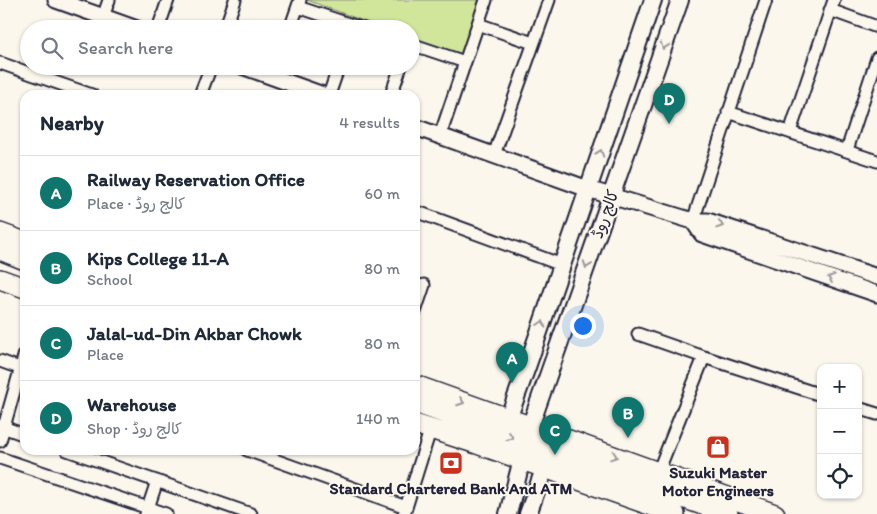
<!DOCTYPE html>
<meta charset="utf-8">
<style>
:root{--surface:#fff;--page:#f6f6f7;--text:#1f2937;--muted:#747a83;--line:#e0e1e3;--accent:#0f766e}
body{margin:0;font-family:Itim,"Playpen Sans Arabic",sans-serif;background:var(--page);color:var(--text)}
.controls{position:absolute;right:15px;bottom:15px;display:grid;overflow:hidden;border-radius:10px;box-shadow:0 1px 4px #0004}
.controls button{width:45px;height:45px;display:grid;place-items:center;padding:0;border:0;border-bottom:1px solid var(--line);background:var(--surface);color:var(--text);font:25px sans-serif}
.you{position:absolute;left:582px;top:325px;width:18px;height:18px;margin:-12px;border:4px solid #fff;border-radius:50%;background:#1a73e8;box-shadow:0 0 0 8px #1a73e833}
.badge{display:grid;place-items:center;width:32px;height:32px;border-radius:50%;background:var(--accent);color:#fff;font-size:16px;font-weight:700}
.pin{position:absolute;translate:-50% -41px;filter:drop-shadow(0 1px 2px #0008)}
.pin::after{content:'';position:absolute;top:26px;width:18px;height:15px;background:inherit;clip-path:polygon(0 0,100% 0,50% 100%)}
.list{margin:0;padding:0;list-style:none}
h2{display:flex;justify-content:space-between;align-items:center;height:65px;margin:0;padding:0 20px;font-size:21px}
h2 small{font-size:16px;font-weight:400;color:var(--muted)}
.list li{display:grid;grid-template-columns:32px 1fr auto;gap:15px;align-items:center;box-sizing:border-box;height:75px;padding:0 20px;border-top:1px solid var(--line)}
.list b{display:block;font-size:19px;white-space:nowrap}
.list p{margin:0;font-size:16px;white-space:nowrap;color:var(--muted)}
.list em{font-size:16px;font-style:normal;color:var(--muted)}
.icon{flex:none;width:28px;height:28px;fill:none;stroke:currentColor;stroke-width:2;stroke-linecap:round;stroke-linejoin:round}
.map{position:relative;flex:none;width:877px;height:514px;overflow:hidden}
.search{position:absolute;background:var(--surface);box-shadow:0 1px 4px #0004;left:20px;top:20px;width:400px;height:55px;display:flex;align-items:center;gap:12px;box-sizing:border-box;padding:0 18px;border-radius:28px;color:var(--muted);font-size:19px}
.panel{position:absolute;background:var(--surface);box-shadow:0 1px 4px #0004;left:20px;top:90px;width:400px;height:365px;border-radius:15px}
.map>svg:first-child{display:block}
.green{fill:#d1e69b;stroke:#7a846b}
.lines{fill:none;stroke-linecap:round;stroke-linejoin:round}
.minor-casing{stroke:#22223b;stroke-width:15}
.tertiary-casing{stroke:#22223b;stroke-width:19}
.secondary-casing{stroke:#22223b;stroke-width:20}
.primary-casing{stroke:#22223b;stroke-width:22}
.minor{stroke:#fbf7ec;stroke-width:11}
.tertiary{stroke:#fbf7ec;stroke-width:15}
.secondary{stroke:#fbf7ec;stroke-width:16}
.primary{stroke:#fbf7ec;stroke-width:19}
.oneway{stroke:#99979c}
.labels{text-anchor:middle;dominant-baseline:central;stroke-width:4;stroke-linejoin:round;paint-order:stroke}
.street-label{font-size:16px;fill:#22223b;stroke:#fbf7ec}
.poi-label{font-size:16px;font-weight:bold;fill:#22223b;stroke:#fbf7ec}
</style>
<div class="map">
<svg width="877" height="514" viewBox="0 0 877 514">
<rect width="100%" height="100%" fill="#fbf7ec"/>
<filter id="ink" filterUnits="userSpaceOnUse"><feTurbulence type="fractalNoise" baseFrequency=".02" numOctaves="2"/><feDisplacementMap in="SourceGraphic" scale="10" xChannelSelector="R" yChannelSelector="G"/><feConvolveMatrix kernelMatrix="1 2 1 2 8 2 1 2 1" color-interpolation-filters="sRGB"/></filter>
<g filter="url(#ink)">
<path class="green" d="M 307,0 L 481,0 L 461,56 L 411,38 L 411,29 L 385,29 Z"/>
<g class="lines">
<g class="minor-casing">
<path id="minor" d="M 298,7 L 364,29
M 830,10 L 877,27
M 103,17 L 109,0
M 478,24 L 533,43
M 158,29 L 168,0
M 225,29 L 235,0
M 290,29 L 300,0
M 411,44 L 465,62
M 0,63 L 92,95
M 200,95 L 211,66
M 329,95 L 339,66
M 391,95 L 401,66
M 728,112 L 877,161
M 790,132 L 834,0
M 440,136 L 486,0
M 847,150 L 877,58
M 494,155 L 549,0
M 415,211 L 562,265
M 693,221 L 766,0
M 415,312 L 424,285
M 638,334 L 704,357
M 0,361 L 25,370
M 858,408 L 877,414
M 0,426 L 25,435
M 0,441 L 25,353
M 67,450 L 251,514
M 247,450 L 406,507
M 0,458 L 166,514
M 658,472 L 704,357 L 821,395
M 146,514 L 157,481
M 404,514 L 428,437"/>
</g>
<g class="tertiary-casing">
<path id="tertiary" d="M 56,0 L 137,29
M 242,66 L 323,95
M 415,127 L 588,189 L 693,221
M 877,277 L 708,221 L 693,221 L 702,234 L 877,294"/>
</g>
<g class="secondary-casing">
<path id="secondary" d="M 508,419 L 527,367 L 653,0
M 530,427 L 680,0
M 508,514 L 520,467
M 528,514 L 542,475"/>
</g>
<g class="primary-casing">
<path id="primary" d="M 0,233 L 25,242
M 0,250 L 25,260
M 0,279 L 25,288
M 415,385 L 775,514
M 415,403 L 728,514
M 415,424 L 477,444 L 675,514"/>
</g>
<use href="#minor" class="minor"/>
<use href="#tertiary" class="tertiary"/>
<use href="#secondary" class="secondary"/>
<use href="#primary" class="primary"/>
</g>
<defs><path id="oneway-chevron" d="M-2-3.5L2.5 0L-2 3.5" fill="none" stroke-width="1.6" stroke-linecap="round" stroke-linejoin="round" transform="scale(1.25)"/></defs>
<g class="oneway">
<use href="#oneway-chevron" transform="translate(664 46) rotate(109)"/>
<use href="#oneway-chevron" transform="translate(600 153) rotate(-71)"/>
<use href="#oneway-chevron" transform="translate(720 225) rotate(18)"/>
<use href="#oneway-chevron" transform="translate(587 265) rotate(110)"/>
<use href="#oneway-chevron" transform="translate(831 278) rotate(-161)"/>
<use href="#oneway-chevron" transform="translate(542 324) rotate(-72)"/>
<use href="#oneway-chevron" transform="translate(461 402) rotate(20)"/>
<use href="#oneway-chevron" transform="translate(510 437) rotate(20)"/>
<use href="#oneway-chevron" transform="translate(614 456) rotate(19)"/>
</g>
</g>
<defs>
<g id="shop-square" transform="scale(1.25)"><rect x="-9" y="-9" width="18" height="18" rx="4" fill="#c8321e" stroke="#fbf7ec"/><path d="M-5-2.5h2.3a2.7 3.5 0 0 1 5.4 0H5L5.5 6h-11ZM-1.5-2.5h3a1.5 2.3 0 0 0-3 0Z" fill="#fff"/></g>
<g id="bank-square" transform="scale(1.25)"><rect x="-9" y="-9" width="18" height="18" rx="4" fill="#c8321e" stroke="#fbf7ec"/><path d="M-6-4H6V4H-6ZM0-2.3a2.3 2.3 0 1 0 0 4.6a2.3 2.3 0 1 0 0-4.6Z" fill="#fff"/></g>
</defs>
<g fill-rule="evenodd">
<use href="#shop-square" x="718" y="447"/>
<use href="#bank-square" x="451" y="463"/>
</g>
<g class="labels">
<g class="street-label">
<text transform="translate(605 214) rotate(-70)">کالج روڈ</text>
</g>
<g class="poi-label">
<text x="718" y="472">Suzuki Master<tspan x="718" dy="18">Motor Engineers</tspan></text>
<text x="451" y="488">Standard Chartered Bank And ATM</text>
</g>
</g>
</svg>
<div class="controls">
<button>+</button>
<button>−</button>
<button><svg class="icon" aria-label="locate" viewBox="0 0 24 24"><circle cx="12" cy="12" r="6"/><path d="M12 2v4M12 18v4M2 12h4M18 12h4"/></svg></button>
</div>
<div class="you"></div>
<div class="pin badge" style="left:512px;top:383px">A</div>
<div class="pin badge" style="left:628px;top:438px">B</div>
<div class="pin badge" style="left:555px;top:455px">C</div>
<div class="pin badge" style="left:669px;top:124px">D</div>
<div class="search"><svg class="icon" aria-label="search" viewBox="0 0 24 24"><circle cx="10" cy="10" r="6"/><path d="M15 15l6 6"/></svg>Search here</div>
<section class="panel">
<h2>Nearby<small>4 results</small></h2>
<ul class="list">
<li><span class="badge">A</span><div><b>Railway Reservation Office</b><p>Place · کالج روڈ</p></div><em>60 m</em></li>
<li><span class="badge">B</span><div><b>Kips College 11-A</b><p>School</p></div><em>80 m</em></li>
<li><span class="badge">C</span><div><b>Jalal-ud-Din Akbar Chowk</b><p>Place</p></div><em>80 m</em></li>
<li><span class="badge">D</span><div><b>Warehouse</b><p>Shop · کالج روڈ</p></div><em>140 m</em></li>
</ul>
</section>
</div>
